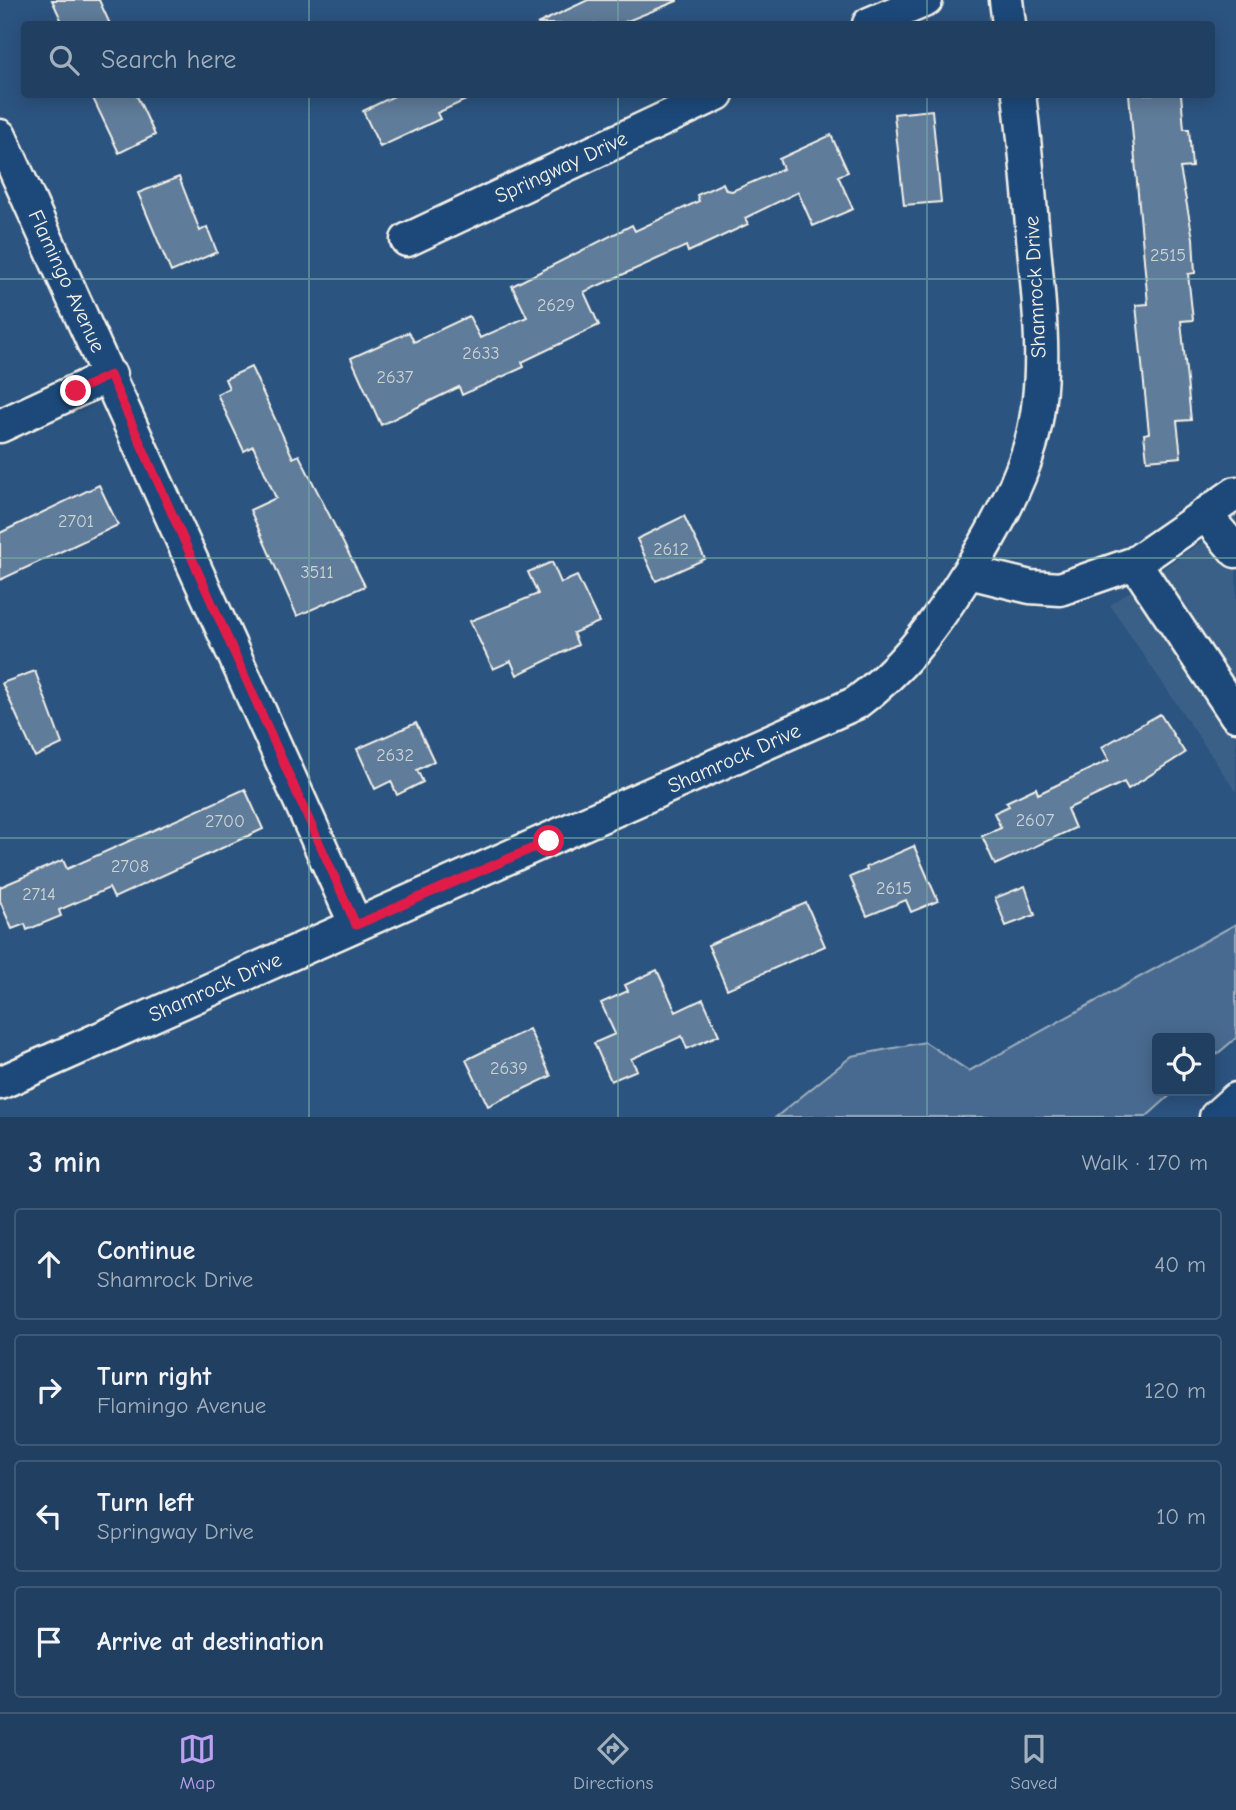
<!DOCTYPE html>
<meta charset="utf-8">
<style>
:root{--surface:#213f61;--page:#294667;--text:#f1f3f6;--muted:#a2afbd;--line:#3e5876;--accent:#bca0f2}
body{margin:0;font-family:"Comic Neue",sans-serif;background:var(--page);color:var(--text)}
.controls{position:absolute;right:21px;bottom:21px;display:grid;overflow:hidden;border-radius:7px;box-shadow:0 4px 18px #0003}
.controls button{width:63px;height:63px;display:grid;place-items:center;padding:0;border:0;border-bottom:2px solid var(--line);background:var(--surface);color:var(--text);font:35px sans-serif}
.stop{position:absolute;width:21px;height:21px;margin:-16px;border:5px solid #e11d48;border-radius:50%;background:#fff}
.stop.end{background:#e11d48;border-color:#fff;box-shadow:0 2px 7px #0008}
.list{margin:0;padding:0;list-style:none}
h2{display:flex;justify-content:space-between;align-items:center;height:91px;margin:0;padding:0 28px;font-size:30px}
h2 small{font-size:23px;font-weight:400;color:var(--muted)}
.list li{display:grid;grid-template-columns:46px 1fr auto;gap:21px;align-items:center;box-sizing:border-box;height:112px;margin:0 14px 14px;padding:0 14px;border:2px solid var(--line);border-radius:7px}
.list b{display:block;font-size:26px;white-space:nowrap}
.list p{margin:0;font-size:23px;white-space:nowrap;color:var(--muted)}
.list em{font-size:23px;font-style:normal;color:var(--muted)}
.icon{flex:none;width:38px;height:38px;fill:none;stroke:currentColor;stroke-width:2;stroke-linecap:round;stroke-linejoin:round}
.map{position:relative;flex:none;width:1236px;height:1117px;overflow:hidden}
.search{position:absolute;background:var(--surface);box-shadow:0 4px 18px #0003;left:21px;right:21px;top:21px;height:77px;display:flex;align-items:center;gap:18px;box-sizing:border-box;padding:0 24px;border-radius:7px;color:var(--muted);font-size:26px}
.sheet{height:595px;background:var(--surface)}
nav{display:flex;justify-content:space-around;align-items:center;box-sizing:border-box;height:98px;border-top:2px solid var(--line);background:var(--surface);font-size:19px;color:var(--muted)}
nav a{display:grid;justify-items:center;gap:4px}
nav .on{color:var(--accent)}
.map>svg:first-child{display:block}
.built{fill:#3b6088}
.green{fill:#496b90;stroke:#9eaebc;stroke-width:2}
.building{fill:#5e7b9a;stroke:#f4f1e8;stroke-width:2}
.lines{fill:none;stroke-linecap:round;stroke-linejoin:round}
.minor-casing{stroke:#f4f1e8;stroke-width:37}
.minor{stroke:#1f4a7a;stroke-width:32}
.route{stroke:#e11d48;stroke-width:9}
.grid{fill:none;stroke:#76ada5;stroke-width:2;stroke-opacity:0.55}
.labels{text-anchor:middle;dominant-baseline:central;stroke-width:5;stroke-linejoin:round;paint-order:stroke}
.number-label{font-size:18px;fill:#ced4d4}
.street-label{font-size:21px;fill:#f4f1e8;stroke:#1f4a7a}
</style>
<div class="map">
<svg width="1236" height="1117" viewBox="0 0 1236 1117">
<rect width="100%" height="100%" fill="#2c5481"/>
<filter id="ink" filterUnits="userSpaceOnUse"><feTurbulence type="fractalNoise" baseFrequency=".0143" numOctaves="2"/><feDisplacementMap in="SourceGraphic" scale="14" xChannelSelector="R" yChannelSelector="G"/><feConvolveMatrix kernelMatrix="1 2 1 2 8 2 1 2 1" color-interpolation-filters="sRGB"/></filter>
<g filter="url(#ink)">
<path class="built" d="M 1236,518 L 1236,792 L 1110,605 Z"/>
<path class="green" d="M 1236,924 L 1236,1038 L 1210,1060 L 1210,1038 L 1157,1038 L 1157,1091 L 1175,1091 L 1146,1117 L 776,1117 L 852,1056 L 925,1042 L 969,1071 Z"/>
<path class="building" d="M 52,0 L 99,0 L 110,24 L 63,24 Z
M 588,0 L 677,0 L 677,1 L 620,24 L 537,24 Z
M 91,94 L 136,94 L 155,135 L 119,153 Z
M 398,94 L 479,94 L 437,113 L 440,119 L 380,147 L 363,111 Z
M 1129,94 L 1181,94 L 1184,129 L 1189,129 L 1192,167 L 1180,168 L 1193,238 L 1195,273 L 1188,274 L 1193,320 L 1181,321 L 1191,420 L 1177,421 L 1181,457 L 1147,460 L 1144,434 L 1149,433 L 1136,305 L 1148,304 Z
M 932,110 L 941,202 L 904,205 L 894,114 Z
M 831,135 L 848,172 L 838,176 L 853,209 L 813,226 L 798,192 L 745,218 L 748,224 L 688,252 L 686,246 L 584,292 L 599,325 L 522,362 L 524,367 L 462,395 L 459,387 L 381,425 L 351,358 L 409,332 L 414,342 L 469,316 L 480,338 L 527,317 L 512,286 L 632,225 L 635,231 L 699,201 L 697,195 L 723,183 L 726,190 L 732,191 L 783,169 L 779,159 Z
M 179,177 L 200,231 L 207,227 L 217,252 L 171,272 L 138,193 Z
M 251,367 L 293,458 L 299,455 L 365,586 L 297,616 L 250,510 L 276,498 L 253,446 L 244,451 L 217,394 L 229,388 L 225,379 Z
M 99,485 L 118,525 L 0,580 L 0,533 Z
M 684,516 L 705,559 L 656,581 L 637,539 Z
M 552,562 L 561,583 L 577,576 L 599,622 L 573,633 L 578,645 L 517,675 L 511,661 L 493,669 L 470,621 L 538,594 L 528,572 Z
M 35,671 L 62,744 L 35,757 L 2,683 Z
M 1160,714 L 1185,753 L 1128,789 L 1124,782 L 1067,809 L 1075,828 L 995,865 L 982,836 L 1001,828 L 994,813 L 1009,806 L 1006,802 L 1036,788 L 1038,794 L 1109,760 L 1102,747 Z
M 416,723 L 434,761 L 417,770 L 423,782 L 397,795 L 391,781 L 375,789 L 357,749 Z
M 245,789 L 263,829 L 114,898 L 109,888 L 59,910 L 61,916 L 27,930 L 25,924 L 12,929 L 0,901 L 0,887 L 63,860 L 67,869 Z
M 914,846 L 938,901 L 911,912 L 906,900 L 867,916 L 850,877 L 867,870 L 866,867 Z
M 1025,886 L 1035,915 L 1006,926 L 995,898 Z
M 806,903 L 825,946 L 727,989 L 708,945 Z
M 657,970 L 676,1012 L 703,999 L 719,1035 L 687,1049 L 682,1036 L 631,1059 L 637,1070 L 611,1081 L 594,1043 L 615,1034 L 601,1003 L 628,991 L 625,985 Z
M 529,1029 L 551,1076 L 488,1106 L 466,1060 Z"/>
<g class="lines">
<g class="minor-casing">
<path id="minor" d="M 1006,0 L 1009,24
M 869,24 L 926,0
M 0,136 L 356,925
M 407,240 L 717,94
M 0,426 L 110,375
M 1206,516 L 1236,551
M 1135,563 L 1236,715
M 969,572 L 1030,587 L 1060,589 L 1135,563 L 1236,493
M 0,1083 L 856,703 C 903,668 928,634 960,585 C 988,542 1017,492 1031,443 C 1049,376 1039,304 1033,237 C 1029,189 1025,142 1019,94
M 1216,1117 L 1236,1099"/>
</g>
<use href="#minor" class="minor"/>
</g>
</g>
<g class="lines" filter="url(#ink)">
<path class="route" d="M 76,391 L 110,375 L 356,925 L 549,841"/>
</g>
<path class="grid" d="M 309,0 L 309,24M 618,0 L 618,24M 927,0 L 927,24M 309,94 L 309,1117M 618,94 L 618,1117M 927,94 L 927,1117M 0,279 L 1236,279M 0,558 L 1236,558M 0,838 L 1236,838"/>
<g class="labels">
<g class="number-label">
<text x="1168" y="255">2515</text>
<text x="556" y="305">2629</text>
<text x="481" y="353">2633</text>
<text x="395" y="377">2637</text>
<text x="76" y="521">2701</text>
<text x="671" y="549">2612</text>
<text x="317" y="572">3511</text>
<text x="395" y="755">2632</text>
<text x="1035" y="820">2607</text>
<text x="225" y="821">2700</text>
<text x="130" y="866">2708</text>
<text x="894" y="888">2615</text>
<text x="39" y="894">2714</text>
<text x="509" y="1068">2639</text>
</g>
<g class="street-label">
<text transform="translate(561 167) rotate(-25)">Springway Drive</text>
<text transform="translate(67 281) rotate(65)">Flamingo Avenue</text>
<text transform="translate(1035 287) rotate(-93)">Shamrock Drive</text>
<text transform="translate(734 758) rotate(-24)">Shamrock Drive</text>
<text transform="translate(215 987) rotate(-24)">Shamrock Drive</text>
</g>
</g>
</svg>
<div class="controls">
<button><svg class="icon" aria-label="locate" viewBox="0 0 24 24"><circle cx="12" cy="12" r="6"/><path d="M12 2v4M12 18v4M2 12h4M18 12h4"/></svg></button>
</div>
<div class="stop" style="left:549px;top:841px"></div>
<div class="stop end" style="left:76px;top:391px"></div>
<div class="search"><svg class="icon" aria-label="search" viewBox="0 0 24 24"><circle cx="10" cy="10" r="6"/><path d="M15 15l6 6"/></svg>Search here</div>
</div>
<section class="sheet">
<h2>3 min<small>Walk · 170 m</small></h2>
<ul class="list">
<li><svg class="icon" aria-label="ahead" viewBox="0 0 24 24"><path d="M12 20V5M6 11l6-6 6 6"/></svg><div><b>Continue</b><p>Shamrock Drive</p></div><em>40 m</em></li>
<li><svg class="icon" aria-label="right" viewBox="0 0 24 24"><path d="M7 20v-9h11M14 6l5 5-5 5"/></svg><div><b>Turn right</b><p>Flamingo Avenue</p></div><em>120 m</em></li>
<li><svg class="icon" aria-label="left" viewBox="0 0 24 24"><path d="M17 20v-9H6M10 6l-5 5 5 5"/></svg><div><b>Turn left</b><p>Springway Drive</p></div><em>10 m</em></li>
<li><svg class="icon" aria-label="arrive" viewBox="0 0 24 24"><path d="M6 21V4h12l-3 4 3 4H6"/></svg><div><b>Arrive at destination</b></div></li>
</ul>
</section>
<nav>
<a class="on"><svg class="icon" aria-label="map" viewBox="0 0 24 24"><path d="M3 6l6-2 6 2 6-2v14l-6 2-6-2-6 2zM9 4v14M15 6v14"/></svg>Map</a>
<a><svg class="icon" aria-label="directions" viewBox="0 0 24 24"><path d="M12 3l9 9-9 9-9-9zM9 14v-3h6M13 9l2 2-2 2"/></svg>Directions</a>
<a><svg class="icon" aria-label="saved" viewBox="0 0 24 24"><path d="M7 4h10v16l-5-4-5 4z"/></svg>Saved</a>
</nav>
